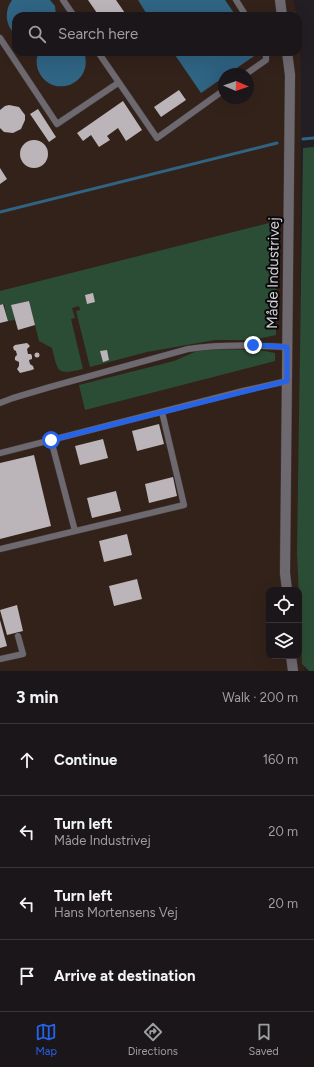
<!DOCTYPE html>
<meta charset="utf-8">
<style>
:root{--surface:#1a161a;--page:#272327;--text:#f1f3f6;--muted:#9f9fa2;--line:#383539;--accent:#2563eb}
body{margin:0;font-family:Figtree,sans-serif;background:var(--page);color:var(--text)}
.controls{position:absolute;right:12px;bottom:12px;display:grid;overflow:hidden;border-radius:8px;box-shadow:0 4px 16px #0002}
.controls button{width:36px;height:36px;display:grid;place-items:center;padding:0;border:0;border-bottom:1px solid var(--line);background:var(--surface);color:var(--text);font:20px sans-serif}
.compass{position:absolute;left:218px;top:68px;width:36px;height:36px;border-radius:50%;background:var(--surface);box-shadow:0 4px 16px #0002;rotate:92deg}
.stop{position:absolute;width:12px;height:12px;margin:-9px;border:3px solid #2563eb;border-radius:50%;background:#fff}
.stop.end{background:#2563eb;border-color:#fff;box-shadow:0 1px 4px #0008}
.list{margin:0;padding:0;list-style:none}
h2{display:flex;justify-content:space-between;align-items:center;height:52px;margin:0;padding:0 16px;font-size:17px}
h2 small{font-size:13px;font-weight:400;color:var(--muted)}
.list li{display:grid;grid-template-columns:26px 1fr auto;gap:12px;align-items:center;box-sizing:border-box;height:72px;padding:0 16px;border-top:1px solid var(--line)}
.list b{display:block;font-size:15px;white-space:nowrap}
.list p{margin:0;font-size:13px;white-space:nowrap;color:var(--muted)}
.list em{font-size:13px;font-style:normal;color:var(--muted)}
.icon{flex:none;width:22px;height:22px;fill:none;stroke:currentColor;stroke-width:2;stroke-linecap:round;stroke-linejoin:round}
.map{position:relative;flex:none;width:314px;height:671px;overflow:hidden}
.search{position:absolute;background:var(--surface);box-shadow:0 4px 16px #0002;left:12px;right:12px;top:12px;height:44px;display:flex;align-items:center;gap:10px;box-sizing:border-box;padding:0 14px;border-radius:12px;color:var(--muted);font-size:15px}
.sheet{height:340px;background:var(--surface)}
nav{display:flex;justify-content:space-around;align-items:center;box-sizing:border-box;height:56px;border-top:1px solid var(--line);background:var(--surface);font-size:11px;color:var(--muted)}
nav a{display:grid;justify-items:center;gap:2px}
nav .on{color:var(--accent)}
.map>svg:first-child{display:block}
.industrial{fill:#33221a;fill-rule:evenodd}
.green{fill:#2b4d35}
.water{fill:#2f6483}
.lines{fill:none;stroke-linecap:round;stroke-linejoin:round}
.stream{stroke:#2f6483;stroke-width:3}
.building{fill:#bbb4b8}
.service-casing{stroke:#3c393c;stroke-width:7}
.minor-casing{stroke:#3c393c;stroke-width:11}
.service{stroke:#6e696f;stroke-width:6}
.minor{stroke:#6e696f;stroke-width:10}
.route{stroke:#2563eb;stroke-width:5}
.labels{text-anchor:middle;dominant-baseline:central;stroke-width:4;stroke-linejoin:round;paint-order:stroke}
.street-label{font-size:15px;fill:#d6d3d6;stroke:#0a090b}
</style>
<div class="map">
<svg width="314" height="671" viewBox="0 0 314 671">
<rect width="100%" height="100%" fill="#221e23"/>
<path class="industrial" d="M 0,0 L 293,0 L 297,16 L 16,16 L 16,52 L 298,52 L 298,21 L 300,30 L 301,82 L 300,581 L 302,660 L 305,671 L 0,671 ZM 224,74 L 248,74 L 248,98 L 224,98 ZM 269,590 L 299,590 L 299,656 L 269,656 Z"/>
<path class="green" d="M 314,147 L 314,671 L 309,671 L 302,664 L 297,553 L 303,148 Z
M 277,221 L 276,335 L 253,340 L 215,340 L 147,352 L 90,367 L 76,311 L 80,310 L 79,306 L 72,308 L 75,318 L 71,319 L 83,369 C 57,375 58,373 52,348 L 39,341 L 29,301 L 12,306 L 15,320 L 8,321 L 4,304 L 0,305 L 0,291 Z
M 213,349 L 259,350 L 275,353 L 275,361 L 85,410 L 79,385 L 174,361 L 197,351 Z"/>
<path class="water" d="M 12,0 L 50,0 L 55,6 L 56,16 L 16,16 L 16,35 C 5,26 4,11 12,0 Z
M 138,0 L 225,0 L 236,16 L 148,16 Z
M 39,52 L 84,52 C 95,84 51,101 38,70 C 36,64 36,58 39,52 Z
M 173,52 L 260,52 L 228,74 L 224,74 L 224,77 L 201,93 Z"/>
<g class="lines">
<path class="stream" d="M 303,139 L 314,138
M 0,212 L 277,143"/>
</g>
<path class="building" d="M 88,0 L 116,0 L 127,16 L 99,16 Z
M 134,52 L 143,52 L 137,56 Z
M 179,90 L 186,100 L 161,117 L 154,107 Z
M 123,101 L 142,130 L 126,141 L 118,128 L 107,136 L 110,140 L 99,147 L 91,135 L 83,141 L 77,133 Z
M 9,105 L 19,107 L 25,115 L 25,120 L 21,129 L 13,133 L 4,132 L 0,128 L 0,110 L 5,106 Z
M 38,109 L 56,137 L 49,142 L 30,114 Z
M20 154a14 14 0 1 1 28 0a14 14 0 1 1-28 0Z
M 0,168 L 7,179 L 0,184 Z
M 93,293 L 95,302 L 87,304 L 85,295 Z
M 29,301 L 35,325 L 18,330 L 11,305 Z
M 3,304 L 8,321 L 0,323 L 0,305 Z
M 27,343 L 30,346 L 27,349 L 28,354 L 31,354 L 32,356 L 32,359 L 29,360 L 30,364 L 33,366 L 34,369 L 32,370 L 20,373 L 17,369 L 19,366 L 19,362 L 15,360 L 15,357 L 17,355 L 16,351 L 14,350 L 13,347 L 15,345 Z
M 107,350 L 109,360 L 103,362 L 100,351 Z
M34.5 355a2.5 2.5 0 1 1 5 0a2.5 2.5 0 1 1-5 0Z
M 159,424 L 164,444 L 137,451 L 132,431 Z
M 103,439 L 108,458 L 80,465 L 75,446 Z
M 34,455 L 51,526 L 0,539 L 0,463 Z
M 173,477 L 177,496 L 149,503 L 145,484 Z
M 116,491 L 121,511 L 92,518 L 87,498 Z
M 127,534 L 132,555 L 104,562 L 99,541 Z
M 137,579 L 142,599 L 114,606 L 109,586 Z
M 17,605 L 23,631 L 7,635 L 0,610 Z
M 0,620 L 7,646 L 0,648 Z"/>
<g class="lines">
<g class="service-casing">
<path id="service" d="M 63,0 L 74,16
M 236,0 L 246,16
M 0,38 L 57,124 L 118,83
M 98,52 L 157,138 L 224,90
M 246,74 L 266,60 L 266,52
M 0,403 L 13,398 L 50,387 L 188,349 C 222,344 254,345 287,347
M 51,440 L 75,531
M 0,453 L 243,391 L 287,381
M 0,549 L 184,505 L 162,412
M 0,659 L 23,654 L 18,636"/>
</g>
<g class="minor-casing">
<path id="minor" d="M 280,0 L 282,16
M 287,590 L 285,573 L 290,75 L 287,52
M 291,656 L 293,671"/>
</g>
<use href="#service" class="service"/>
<use href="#minor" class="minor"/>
</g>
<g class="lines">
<path class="route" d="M 51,440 L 287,381 L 287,347 L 253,345"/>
</g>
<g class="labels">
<g class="street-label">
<text transform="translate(273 273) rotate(-89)">Måde Industrivej</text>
</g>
</g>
</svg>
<div class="controls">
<button><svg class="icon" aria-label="locate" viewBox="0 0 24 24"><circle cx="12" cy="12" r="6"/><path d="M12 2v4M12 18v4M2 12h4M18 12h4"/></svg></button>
<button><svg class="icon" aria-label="layers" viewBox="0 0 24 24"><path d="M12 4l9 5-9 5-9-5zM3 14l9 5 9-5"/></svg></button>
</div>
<svg class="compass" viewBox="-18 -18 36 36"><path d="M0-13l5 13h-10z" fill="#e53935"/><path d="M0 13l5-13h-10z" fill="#9f9fa2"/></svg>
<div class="stop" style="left:51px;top:440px"></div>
<div class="stop end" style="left:253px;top:345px"></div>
<div class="search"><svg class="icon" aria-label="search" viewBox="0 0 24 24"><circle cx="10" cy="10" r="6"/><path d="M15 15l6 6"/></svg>Search here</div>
</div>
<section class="sheet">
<h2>3 min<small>Walk · 200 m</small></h2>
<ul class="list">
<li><svg class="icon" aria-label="ahead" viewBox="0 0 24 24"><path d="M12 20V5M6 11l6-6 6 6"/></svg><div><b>Continue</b></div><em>160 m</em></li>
<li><svg class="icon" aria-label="left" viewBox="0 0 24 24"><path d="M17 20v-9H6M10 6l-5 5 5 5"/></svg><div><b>Turn left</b><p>Måde Industrivej</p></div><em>20 m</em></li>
<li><svg class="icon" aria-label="left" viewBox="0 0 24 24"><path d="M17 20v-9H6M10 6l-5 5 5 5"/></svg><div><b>Turn left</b><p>Hans Mortensens Vej</p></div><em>20 m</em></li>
<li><svg class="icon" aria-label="arrive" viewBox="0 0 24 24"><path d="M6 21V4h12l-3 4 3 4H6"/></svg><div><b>Arrive at destination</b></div></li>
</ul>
</section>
<nav>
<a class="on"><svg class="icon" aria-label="map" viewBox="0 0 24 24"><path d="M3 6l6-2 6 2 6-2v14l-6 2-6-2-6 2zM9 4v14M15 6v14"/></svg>Map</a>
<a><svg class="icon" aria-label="directions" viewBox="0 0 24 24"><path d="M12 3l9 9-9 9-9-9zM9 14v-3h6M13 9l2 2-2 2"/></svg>Directions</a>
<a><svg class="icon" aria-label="saved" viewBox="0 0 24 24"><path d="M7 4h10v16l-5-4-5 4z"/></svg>Saved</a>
</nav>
